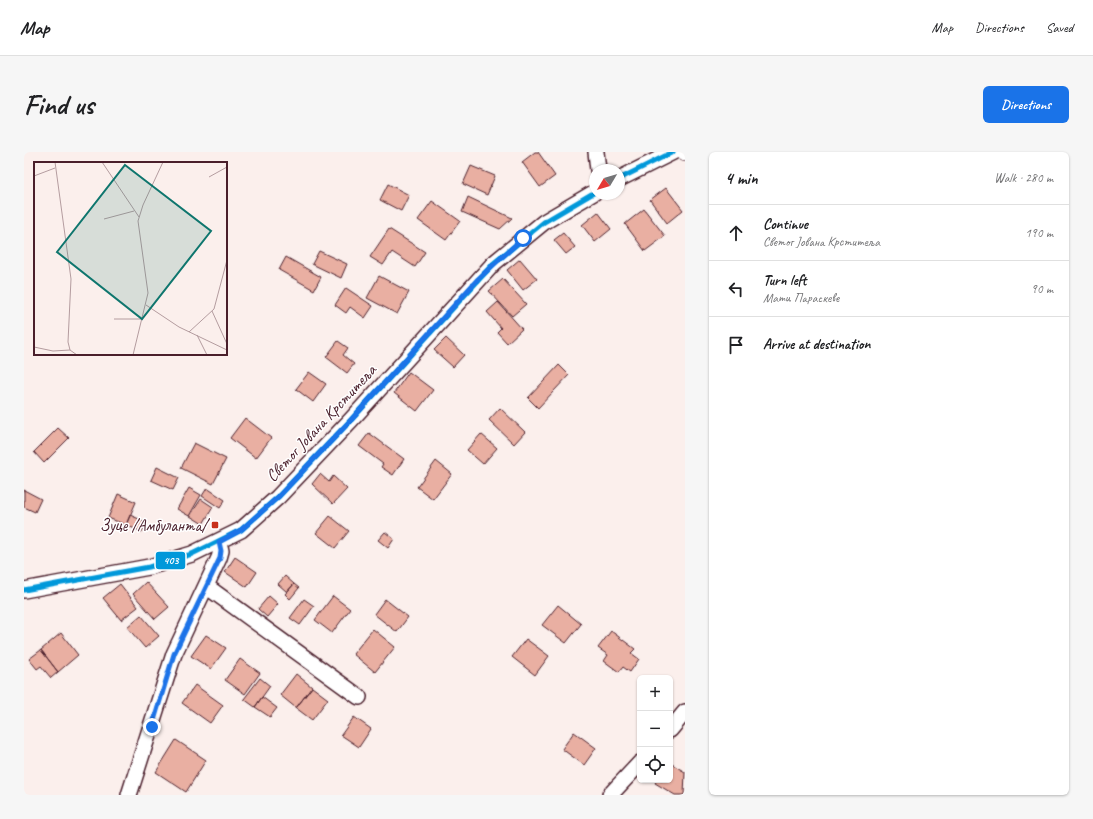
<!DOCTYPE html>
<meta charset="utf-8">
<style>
:root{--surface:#fff;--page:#f6f6f6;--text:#202124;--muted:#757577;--line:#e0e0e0;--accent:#1a73e8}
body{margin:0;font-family:Caveat,sans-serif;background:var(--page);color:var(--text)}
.controls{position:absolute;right:12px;bottom:12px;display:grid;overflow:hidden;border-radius:6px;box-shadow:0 1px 3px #0004}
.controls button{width:36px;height:36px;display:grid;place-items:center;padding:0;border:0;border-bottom:1px solid var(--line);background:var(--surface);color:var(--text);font:20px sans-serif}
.compass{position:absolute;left:565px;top:12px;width:36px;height:36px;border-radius:50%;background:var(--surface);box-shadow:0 1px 3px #0004;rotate:232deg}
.stop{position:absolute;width:12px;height:12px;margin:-9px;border:3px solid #1a73e8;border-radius:50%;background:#fff}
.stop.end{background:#1a73e8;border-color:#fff;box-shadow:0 1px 4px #0008}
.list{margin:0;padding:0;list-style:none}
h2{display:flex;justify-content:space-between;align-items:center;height:52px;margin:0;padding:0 16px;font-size:17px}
h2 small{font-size:13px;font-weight:400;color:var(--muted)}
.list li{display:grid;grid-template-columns:26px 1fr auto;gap:12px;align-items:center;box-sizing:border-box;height:56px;padding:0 16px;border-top:1px solid var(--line)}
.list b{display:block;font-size:15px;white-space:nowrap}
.list p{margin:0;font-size:13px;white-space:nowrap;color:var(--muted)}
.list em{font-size:13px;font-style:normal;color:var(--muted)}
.icon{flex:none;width:22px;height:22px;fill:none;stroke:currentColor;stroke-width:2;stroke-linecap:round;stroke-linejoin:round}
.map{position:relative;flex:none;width:661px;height:643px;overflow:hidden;border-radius:6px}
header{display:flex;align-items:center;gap:24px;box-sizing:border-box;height:56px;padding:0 20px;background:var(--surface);border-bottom:1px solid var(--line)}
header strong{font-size:19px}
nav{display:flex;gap:22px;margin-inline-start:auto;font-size:14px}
.intro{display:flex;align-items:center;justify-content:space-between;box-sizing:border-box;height:96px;padding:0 24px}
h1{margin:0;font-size:28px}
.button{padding:10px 18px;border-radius:6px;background:var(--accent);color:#fff;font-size:14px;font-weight:700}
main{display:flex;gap:24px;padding:0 24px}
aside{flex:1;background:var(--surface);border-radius:6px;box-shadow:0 1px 3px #0004}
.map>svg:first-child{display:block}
.building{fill:#e9afa2;stroke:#4a1f2b}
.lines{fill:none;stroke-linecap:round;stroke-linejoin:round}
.minor-casing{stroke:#4a1f2b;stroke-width:18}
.minor{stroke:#fff;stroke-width:15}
.bus-1-casing{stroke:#fff;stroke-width:8}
.bus-1{stroke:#0098da;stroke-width:5}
.route{stroke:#1a73e8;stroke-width:5}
.poi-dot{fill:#c8321e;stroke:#fff;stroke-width:1.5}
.labels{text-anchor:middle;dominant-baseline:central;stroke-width:3;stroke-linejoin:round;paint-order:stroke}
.street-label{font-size:17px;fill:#4a1f2b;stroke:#fff}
.poi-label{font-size:17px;fill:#4a1f2b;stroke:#fff;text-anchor:end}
.inset-road{fill:none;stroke:#b49c9f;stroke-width:1}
.view{fill:#0f766e;fill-opacity:0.15;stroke:#0f766e;stroke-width:2}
.inset-edge{fill:none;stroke:#4a1f2b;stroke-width:2}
.line-badge{stroke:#fff;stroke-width:1.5}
.badge-label{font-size:11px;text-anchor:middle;font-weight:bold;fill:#fff}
</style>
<header>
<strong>Map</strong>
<nav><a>Map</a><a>Directions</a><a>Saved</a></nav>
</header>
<div class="intro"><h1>Find us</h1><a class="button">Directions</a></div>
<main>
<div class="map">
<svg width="661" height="643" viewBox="0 0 661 643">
<rect width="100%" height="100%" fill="#fbefec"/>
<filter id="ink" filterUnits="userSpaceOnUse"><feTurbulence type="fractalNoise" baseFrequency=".025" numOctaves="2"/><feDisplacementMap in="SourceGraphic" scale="8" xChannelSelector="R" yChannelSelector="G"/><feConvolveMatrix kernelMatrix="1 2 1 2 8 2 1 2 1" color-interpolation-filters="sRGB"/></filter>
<g filter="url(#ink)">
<path class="building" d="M 511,0 L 514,0 L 531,24 L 516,35 L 498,10 Z
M 447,14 L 471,24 L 463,43 L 439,32 Z
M 364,32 L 385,43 L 377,59 L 356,48 Z
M 642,36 L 659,58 L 643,71 L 626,48 Z
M 444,45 L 488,66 L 476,77 L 438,60 Z
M 408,49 L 436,69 L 422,88 L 394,68 Z
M 620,57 L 641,84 L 621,99 L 601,72 Z
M 574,60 L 587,77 L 571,90 L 558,73 Z
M 365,77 L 401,100 L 391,115 L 368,100 L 359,113 L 346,105 Z
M 539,81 L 551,95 L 542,102 L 530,88 Z
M 295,99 L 323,112 L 317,126 L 288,112 Z
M 262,105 L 297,125 L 290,138 L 255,118 Z
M 496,107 L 513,127 L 499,138 L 483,118 Z
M 355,124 L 385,140 L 373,162 L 343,146 Z
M 479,127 L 502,152 L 488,164 L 465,139 Z
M 322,136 L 349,154 L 341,166 L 326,155 L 322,161 L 311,153 Z
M 474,150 L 498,177 L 483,191 L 473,180 L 477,176 L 463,160 Z
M 422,186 L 440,203 L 429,215 L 410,198 Z
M 314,189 L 324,196 L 319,203 L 330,212 L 323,221 L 302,205 Z
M 535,213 L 545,223 L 514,256 L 504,246 Z
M 285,220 L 302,232 L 289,250 L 272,237 Z
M 385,220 L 409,238 L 393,259 L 370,241 Z
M 476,256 L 501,280 L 490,292 L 465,268 Z
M 221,266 L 247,286 L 232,306 L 206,286 Z
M 34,276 L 45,286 L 20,311 L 10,300 Z
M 345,281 L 380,307 L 369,323 L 357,315 L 359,312 L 335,294 Z
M 457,282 L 473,296 L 459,312 L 443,298 Z
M 170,291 L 202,307 L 189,332 L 157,316 Z
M 412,309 L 428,322 L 409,347 L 393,335 Z
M 133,315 L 155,326 L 149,338 L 127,328 Z
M 296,322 L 305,330 L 309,324 L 323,337 L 309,352 L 288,332 Z
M 165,336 L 177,343 L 165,364 L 153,357 Z
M 183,336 L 201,348 L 196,356 L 178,344 Z
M 0,338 L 17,347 L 11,360 L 0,355 Z
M 94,342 L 112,350 L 102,373 L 84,366 Z
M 177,347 L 189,355 L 179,372 L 166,364 Z
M 106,363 L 122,370 L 118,380 L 102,373 Z
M 306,364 L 325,379 L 311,396 L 292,381 Z
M 361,380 L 370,387 L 364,396 L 354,388 Z
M 211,405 L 233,420 L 223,435 L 201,420 Z
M 261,424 L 270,432 L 263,440 L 254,432 Z
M 122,430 L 145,455 L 131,467 L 109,442 Z
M 96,432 L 114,455 L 97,468 L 79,446 Z
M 270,432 L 275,436 L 266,447 L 261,442 Z
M 245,444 L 254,452 L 243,465 L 234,457 Z
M 309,444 L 326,457 L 308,481 L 291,468 Z
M 280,447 L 290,454 L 276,473 L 266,466 Z
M 361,447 L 384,465 L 373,480 L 350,462 Z
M 534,453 L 557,472 L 542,491 L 518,473 Z
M 117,463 L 135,484 L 121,496 L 103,475 Z
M 349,477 L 371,495 L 351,520 L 329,502 Z
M 587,479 L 611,497 L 607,501 L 615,507 L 606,520 L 599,515 L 595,520 L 580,509 L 584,503 L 574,496 Z
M 37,481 L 54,503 L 34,520 L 17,498 Z
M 182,483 L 202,496 L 187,517 L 167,504 Z
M 502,487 L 525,504 L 511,523 L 488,505 Z
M 17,498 L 34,520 L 27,526 L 17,514 L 13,517 L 5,507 Z
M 216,507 L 236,521 L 221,542 L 201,528 Z
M 272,522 L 288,535 L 272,556 L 256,543 Z
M 236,526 L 246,534 L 231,555 L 220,547 Z
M 171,533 L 199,553 L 186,571 L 158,551 Z
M 288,535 L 304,547 L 288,568 L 272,556 Z
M 238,545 L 253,556 L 246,565 L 231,555 Z
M 330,565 L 347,577 L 335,595 L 317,583 Z
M 550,580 L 572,596 L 560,613 L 538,597 Z
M 152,588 L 182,608 L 162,640 L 132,620 Z
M 646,611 L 661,620 L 660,643 L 651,643 L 631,631 L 633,628 L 646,628 Z"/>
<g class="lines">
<g class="minor-casing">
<path id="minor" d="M 572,0 L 574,18
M 660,0 L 661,1
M 595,27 L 649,0
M 182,434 L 335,545
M 0,438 L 125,415 L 168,402 L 217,378 L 254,345 L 327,268 L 470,111 L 520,70 L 571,40
M 646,578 L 661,560
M 105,643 L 150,502 L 195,406 L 197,399 L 195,390
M 586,643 L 616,611"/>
</g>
<use href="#minor" class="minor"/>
<g class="bus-1-casing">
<path id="bus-1" d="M 595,27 L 649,0
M 0,438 L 125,415 L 168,402 L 217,378 L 254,345 L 327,268 L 470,111 L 520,70 L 571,40"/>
</g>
<use href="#bus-1" class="bus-1"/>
</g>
</g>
<g class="lines" filter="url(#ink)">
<path class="route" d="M 128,575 L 150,502 L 196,406 L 197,399 L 195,390 L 217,378 L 254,345 L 327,268 L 454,127 L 499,86"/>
</g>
<rect class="poi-dot" x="187" y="369" width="8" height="8" rx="2"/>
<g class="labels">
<g class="street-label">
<text transform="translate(297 271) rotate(-47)">Светог Јована Крститеља</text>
</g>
<g class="poi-label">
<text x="183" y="373">Зуце /Амбуланта/</text>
</g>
</g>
<g transform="translate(10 10)">
<rect width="193" height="193" fill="#fbefec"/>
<path class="inset-road" d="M 21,0 L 37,117 L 34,180 L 36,188 L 43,193M 68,0 L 105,55M 0,14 L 21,6M 175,15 L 193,5M 70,57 L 100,49M 112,143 L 145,165 L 193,188M 178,149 L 193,182M 80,157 L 109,157M 155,170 L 180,147 L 193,98M 163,173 L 173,193M 0,185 L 19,189 L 36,188M 99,193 L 114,131 L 104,59 L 109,43 L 129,0"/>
<path class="view" d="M 91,3 L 177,69 L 108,157 L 23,90 Z"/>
<rect width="193" height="193" class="inset-edge"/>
</g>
<rect class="line-badge" x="131" y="399" width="31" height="19" rx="4" fill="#0098da"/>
<g class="badge-label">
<text x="147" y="412">403</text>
</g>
</svg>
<div class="controls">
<button>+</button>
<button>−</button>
<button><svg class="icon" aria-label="locate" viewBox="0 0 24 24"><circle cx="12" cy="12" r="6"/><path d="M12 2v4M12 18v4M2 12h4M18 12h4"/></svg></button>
</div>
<svg class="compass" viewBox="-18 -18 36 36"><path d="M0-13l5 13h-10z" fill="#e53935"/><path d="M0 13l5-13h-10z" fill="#757577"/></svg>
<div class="stop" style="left:499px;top:86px"></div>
<div class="stop end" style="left:128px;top:575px"></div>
</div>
<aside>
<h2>4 min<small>Walk · 280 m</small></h2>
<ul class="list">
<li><svg class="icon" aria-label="ahead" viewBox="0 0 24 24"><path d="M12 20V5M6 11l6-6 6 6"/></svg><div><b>Continue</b><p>Светог Јована Крститеља</p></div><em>190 m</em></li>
<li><svg class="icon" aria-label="left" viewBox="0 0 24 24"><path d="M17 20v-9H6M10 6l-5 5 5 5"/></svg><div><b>Turn left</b><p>Мати Параскеве</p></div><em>90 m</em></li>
<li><svg class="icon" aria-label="arrive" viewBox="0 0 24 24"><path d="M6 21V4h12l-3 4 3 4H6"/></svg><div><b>Arrive at destination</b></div></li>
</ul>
</aside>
</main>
